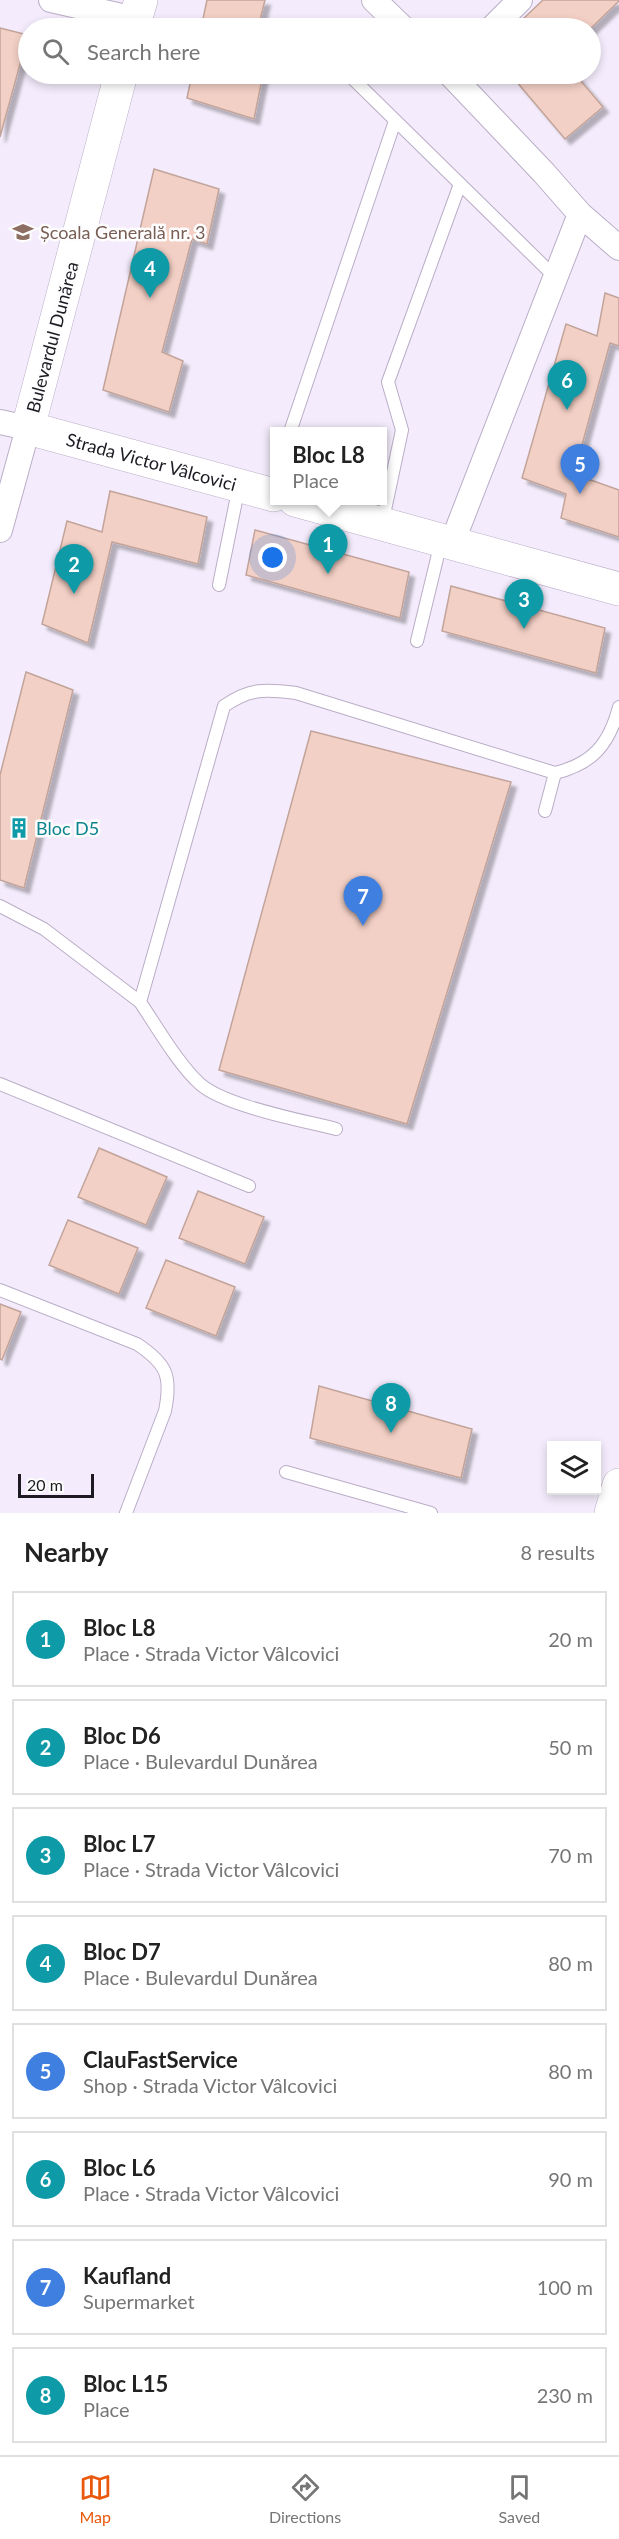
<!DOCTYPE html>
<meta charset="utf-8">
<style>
:root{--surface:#fff;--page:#f2f2f2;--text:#222;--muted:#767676;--line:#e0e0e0;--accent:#ea580c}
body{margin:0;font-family:Lato,sans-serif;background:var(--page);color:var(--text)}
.controls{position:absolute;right:18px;bottom:18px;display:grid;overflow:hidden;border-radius:0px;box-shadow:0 3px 9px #0003}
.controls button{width:54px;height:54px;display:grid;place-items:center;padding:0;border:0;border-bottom:2px solid var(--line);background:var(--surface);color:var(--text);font:30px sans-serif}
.scale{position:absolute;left:18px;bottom:15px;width:76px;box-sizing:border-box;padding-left:6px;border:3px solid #1e1a23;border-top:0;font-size:16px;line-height:21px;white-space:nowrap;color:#1e1a23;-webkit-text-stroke:4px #fdfdfd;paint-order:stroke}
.you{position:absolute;left:273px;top:558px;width:21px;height:21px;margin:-15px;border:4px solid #fff;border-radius:50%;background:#1a73e8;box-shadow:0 0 0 9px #1a73e833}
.badge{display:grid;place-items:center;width:39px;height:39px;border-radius:50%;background:var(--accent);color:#fff;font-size:20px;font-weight:700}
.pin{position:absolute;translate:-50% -50px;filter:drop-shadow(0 2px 3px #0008)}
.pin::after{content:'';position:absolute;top:32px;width:21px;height:18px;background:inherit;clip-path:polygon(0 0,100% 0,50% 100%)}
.popup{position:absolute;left:270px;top:427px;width:117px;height:78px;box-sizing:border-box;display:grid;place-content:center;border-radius:0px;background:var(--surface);filter:drop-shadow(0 2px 4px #0005);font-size:20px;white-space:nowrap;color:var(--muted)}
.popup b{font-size:22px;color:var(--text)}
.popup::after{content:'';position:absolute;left:50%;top:100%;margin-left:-12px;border:12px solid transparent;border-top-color:var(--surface)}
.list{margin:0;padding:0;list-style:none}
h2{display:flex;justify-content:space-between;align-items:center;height:78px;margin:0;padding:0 24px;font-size:26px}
h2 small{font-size:20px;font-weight:400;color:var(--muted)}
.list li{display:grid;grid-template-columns:39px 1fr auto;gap:18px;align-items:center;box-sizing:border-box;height:96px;margin:0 12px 12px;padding:0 12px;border:2px solid var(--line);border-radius:0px}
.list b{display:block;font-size:22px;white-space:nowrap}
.list p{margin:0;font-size:20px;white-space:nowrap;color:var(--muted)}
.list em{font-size:20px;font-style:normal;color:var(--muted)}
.icon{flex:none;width:33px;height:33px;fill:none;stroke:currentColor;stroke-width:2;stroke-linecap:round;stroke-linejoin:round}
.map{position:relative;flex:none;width:619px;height:1513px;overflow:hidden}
.search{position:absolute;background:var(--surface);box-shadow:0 3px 9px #0003;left:18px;right:18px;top:18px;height:66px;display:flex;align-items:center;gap:15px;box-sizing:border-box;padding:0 21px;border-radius:33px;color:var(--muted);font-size:22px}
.sheet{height:942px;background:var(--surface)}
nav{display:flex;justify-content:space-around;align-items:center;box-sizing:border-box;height:84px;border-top:2px solid var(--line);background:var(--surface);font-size:16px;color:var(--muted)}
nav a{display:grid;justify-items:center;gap:3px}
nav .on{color:var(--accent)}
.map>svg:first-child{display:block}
.building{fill:#f3d0c5;stroke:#c2a49b;stroke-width:1.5;filter:url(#shadow)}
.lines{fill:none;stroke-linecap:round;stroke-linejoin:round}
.lane-casing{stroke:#baadc7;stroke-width:14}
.street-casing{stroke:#baadc7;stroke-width:26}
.secondary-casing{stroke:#baadc7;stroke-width:34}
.lane{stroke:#fff;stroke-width:12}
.street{stroke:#fff;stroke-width:24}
.secondary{stroke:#fff;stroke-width:33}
.labels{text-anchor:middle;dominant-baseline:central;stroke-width:5;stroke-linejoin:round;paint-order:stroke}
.education-label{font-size:18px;fill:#785e54;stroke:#fdfdfd;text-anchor:start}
.street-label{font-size:18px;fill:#1e1a23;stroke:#fdfdfd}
.culture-label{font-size:18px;fill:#0d838f;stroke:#fdfdfd;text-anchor:start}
</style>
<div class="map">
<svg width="619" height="1513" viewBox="0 0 619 1513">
<defs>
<filter id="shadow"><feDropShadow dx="5.5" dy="5.5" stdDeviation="1.5" flood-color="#0004"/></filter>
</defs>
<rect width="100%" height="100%" fill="#f4ecfc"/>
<path class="building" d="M 207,0 L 265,0 L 258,28 L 201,28 Z
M 543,0 L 619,0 L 619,1 L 590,29 L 533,28 L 524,18 Z
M 0,28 L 28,35 L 0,137 Z
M 192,74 L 263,74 L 254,119 L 187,98 Z
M 524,74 L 575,74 L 603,107 L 565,139 L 516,81 Z
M 154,169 L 219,189 L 207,244 L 192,239 L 162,352 L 183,361 L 169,412 L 103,390 Z
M 605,293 L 619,298 L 619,346 L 610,343 L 574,474 L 619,490 L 619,537 L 561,518 L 566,494 L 522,478 L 566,324 L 597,336 Z
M 110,491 L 207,517 L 198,564 L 112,542 L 88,643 L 42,624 L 67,521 L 102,532 Z
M 255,530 L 409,572 L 400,618 L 246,575 Z
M 451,586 L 605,628 L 596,673 L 442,631 Z
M 26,672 L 73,690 L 24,888 L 0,880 L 0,775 Z
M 311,731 L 511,782 L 407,1124 L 219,1070 Z
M 99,1148 L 167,1177 L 146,1225 L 78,1197 Z
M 198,1191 L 264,1217 L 245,1264 L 179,1238 Z
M 68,1220 L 138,1248 L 119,1294 L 49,1265 Z
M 166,1260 L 235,1287 L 216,1336 L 146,1308 Z
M 0,1304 L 21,1312 L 2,1360 L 0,1359 Z
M 319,1386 L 472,1429 L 461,1478 L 310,1438 Z"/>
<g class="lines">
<g class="lane-casing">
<path id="lane" d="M 348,74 L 555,277
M 290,432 L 395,121
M 382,524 L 402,430 L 388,382 L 460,184
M 219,585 L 239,486
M 417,641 L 441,542
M 545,811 L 555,773
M 0,906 L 44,929 L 140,1002
M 0,1084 L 249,1186
M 336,1129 C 301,1120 225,1106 200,1084 C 178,1064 157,1027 140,1002 L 224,706 C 250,688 265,689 296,693 L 555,773 C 592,764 609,745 619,707
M 0,1290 L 137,1344 C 167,1364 172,1376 165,1411 L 126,1513
M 286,1472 L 431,1513"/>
</g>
<g class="street-casing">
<path id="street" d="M 51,0 L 135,19
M 374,0 L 403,28
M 492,28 L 520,0
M 450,74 L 544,173 L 580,214 L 619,248
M 0,422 L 28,428 L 0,530
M 452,543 L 580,214"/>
</g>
<g class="secondary-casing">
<g id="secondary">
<path d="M 133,28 L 141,0"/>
<path id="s1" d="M 121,74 L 28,428 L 274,495"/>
<path d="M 295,500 L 619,589"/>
<path d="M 611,1513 L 619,1485"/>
</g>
</g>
<use href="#lane" class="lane"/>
<use href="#street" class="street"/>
<use href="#secondary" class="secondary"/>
</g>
<defs>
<g id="school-bare" transform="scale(1.62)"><path d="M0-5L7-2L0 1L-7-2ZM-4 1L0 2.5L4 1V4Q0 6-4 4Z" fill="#8d6e63" stroke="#fdfdfd" stroke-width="2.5" paint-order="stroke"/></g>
<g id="building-bare" transform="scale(1.62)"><path d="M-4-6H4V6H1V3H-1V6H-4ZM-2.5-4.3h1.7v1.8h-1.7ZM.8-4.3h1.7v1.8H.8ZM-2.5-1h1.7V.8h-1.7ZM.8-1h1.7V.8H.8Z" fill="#0f9aa8" stroke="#fdfdfd" stroke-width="2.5" paint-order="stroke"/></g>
</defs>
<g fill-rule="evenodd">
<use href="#school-bare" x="23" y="232"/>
<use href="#building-bare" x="19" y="828"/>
</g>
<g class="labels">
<g class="education-label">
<text x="40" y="232">Școala Generală nr. 3</text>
</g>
<g class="street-label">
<text transform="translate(52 337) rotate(-75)">Bulevardul Dunărea</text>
<text stroke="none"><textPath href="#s1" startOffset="494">Strada Victor Vâlcovici</textPath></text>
</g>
<g class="culture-label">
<text x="36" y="828">Bloc D5</text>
</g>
</g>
</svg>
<div class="controls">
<button><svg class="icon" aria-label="layers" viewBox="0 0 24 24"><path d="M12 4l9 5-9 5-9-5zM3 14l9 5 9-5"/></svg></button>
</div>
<div class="scale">20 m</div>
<div class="you"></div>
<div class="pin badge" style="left:328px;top:574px;background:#0f9aa8">1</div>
<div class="popup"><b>Bloc L8</b>Place</div>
<div class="pin badge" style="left:74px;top:594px;background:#0f9aa8">2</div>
<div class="pin badge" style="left:524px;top:629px;background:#0f9aa8">3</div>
<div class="pin badge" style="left:150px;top:298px;background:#0f9aa8">4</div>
<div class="pin badge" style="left:580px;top:494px;background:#3f7fe0">5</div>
<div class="pin badge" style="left:567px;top:410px;background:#0f9aa8">6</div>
<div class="pin badge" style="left:363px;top:926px;background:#3f7fe0">7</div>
<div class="pin badge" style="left:391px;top:1433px;background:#0f9aa8">8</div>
<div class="search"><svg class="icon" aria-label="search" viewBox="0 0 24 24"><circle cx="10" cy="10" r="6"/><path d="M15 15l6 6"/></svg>Search here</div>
</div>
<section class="sheet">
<h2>Nearby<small>8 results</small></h2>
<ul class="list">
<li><span class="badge" style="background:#0f9aa8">1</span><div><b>Bloc L8</b><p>Place · Strada Victor Vâlcovici</p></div><em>20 m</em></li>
<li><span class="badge" style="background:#0f9aa8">2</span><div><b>Bloc D6</b><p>Place · Bulevardul Dunărea</p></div><em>50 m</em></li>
<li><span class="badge" style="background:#0f9aa8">3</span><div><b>Bloc L7</b><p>Place · Strada Victor Vâlcovici</p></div><em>70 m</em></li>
<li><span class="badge" style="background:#0f9aa8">4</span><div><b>Bloc D7</b><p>Place · Bulevardul Dunărea</p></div><em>80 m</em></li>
<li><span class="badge" style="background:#3f7fe0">5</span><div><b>ClauFastService</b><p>Shop · Strada Victor Vâlcovici</p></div><em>80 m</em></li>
<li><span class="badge" style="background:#0f9aa8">6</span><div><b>Bloc L6</b><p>Place · Strada Victor Vâlcovici</p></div><em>90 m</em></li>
<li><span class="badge" style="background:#3f7fe0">7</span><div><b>Kaufland</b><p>Supermarket</p></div><em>100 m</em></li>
<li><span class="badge" style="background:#0f9aa8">8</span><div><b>Bloc L15</b><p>Place</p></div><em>230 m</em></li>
</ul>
</section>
<nav>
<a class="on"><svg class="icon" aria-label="map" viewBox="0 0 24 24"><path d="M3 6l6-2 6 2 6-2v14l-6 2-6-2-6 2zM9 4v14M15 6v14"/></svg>Map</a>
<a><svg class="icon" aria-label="directions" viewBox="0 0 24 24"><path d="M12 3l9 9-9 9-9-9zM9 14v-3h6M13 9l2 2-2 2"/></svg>Directions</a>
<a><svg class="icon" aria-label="saved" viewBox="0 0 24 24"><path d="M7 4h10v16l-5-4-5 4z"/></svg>Saved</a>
</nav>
